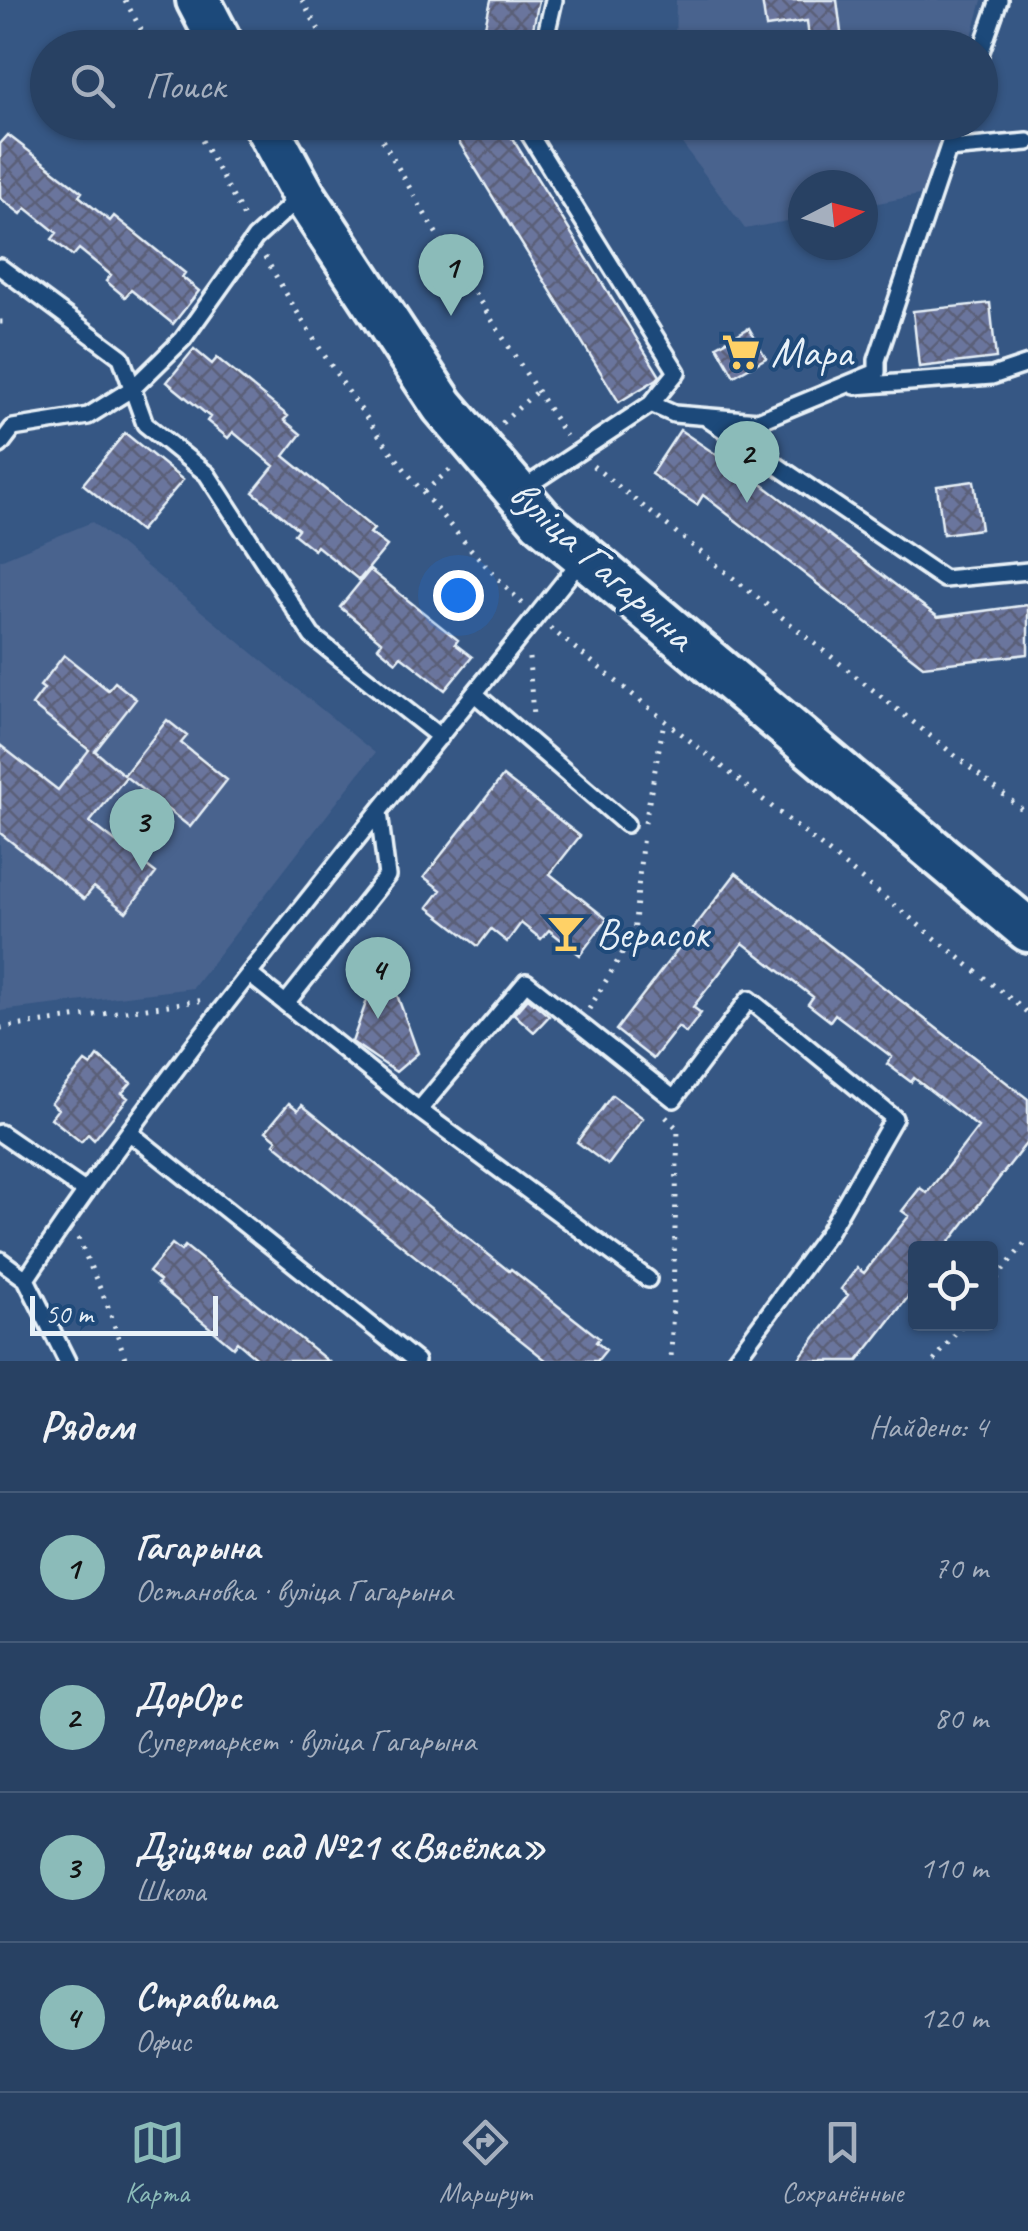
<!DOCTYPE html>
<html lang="ru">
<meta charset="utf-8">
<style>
:root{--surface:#284163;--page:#344c6c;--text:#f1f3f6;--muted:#a5afbe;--line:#445a78;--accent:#8bbbb9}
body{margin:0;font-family:Caveat,sans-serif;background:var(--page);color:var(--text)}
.controls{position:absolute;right:30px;bottom:30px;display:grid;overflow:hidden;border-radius:10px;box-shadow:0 2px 8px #0004}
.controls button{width:90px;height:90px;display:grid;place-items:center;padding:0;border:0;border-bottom:2px solid var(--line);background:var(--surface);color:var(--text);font:50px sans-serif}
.compass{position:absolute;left:788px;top:170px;width:90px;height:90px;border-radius:50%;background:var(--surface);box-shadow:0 2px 8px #0004;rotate:84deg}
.scale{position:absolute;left:30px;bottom:25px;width:188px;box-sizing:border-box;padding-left:10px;border:5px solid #e8f1f8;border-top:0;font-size:28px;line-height:35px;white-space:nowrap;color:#e8f1f8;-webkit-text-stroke:8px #1f4a7a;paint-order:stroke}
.you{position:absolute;left:458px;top:595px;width:35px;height:35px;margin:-25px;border:8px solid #fff;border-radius:50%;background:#1a73e8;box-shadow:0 0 0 15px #1a73e833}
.badge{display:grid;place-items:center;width:65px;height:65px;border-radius:50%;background:var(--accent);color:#111;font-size:32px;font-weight:700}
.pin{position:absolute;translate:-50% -82px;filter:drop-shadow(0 2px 5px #0008)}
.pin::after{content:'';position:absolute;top:52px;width:35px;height:30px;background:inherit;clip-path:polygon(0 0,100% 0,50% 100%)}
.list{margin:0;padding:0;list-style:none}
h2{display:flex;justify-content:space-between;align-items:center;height:130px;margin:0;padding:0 40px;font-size:42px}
h2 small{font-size:32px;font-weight:400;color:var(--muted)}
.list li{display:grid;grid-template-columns:65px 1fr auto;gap:30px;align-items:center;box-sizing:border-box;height:150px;padding:0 40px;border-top:2px solid var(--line)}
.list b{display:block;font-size:38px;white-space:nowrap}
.list p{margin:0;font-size:32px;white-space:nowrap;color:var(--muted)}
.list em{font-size:32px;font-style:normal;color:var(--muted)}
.icon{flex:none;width:55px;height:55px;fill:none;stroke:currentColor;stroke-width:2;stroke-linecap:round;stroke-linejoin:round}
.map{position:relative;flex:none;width:1028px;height:1361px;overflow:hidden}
.search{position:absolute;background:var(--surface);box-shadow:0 2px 8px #0004;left:30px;right:30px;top:30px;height:110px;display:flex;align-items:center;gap:25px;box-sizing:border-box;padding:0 35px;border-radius:55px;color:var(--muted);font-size:38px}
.sheet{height:730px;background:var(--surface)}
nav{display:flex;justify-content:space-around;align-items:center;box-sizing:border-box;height:140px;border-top:2px solid var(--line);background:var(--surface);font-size:28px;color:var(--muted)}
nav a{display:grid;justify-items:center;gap:5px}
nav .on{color:var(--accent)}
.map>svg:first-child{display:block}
.built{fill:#49638e}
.building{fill:url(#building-cross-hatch);stroke:#e8f1f8;stroke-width:2.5}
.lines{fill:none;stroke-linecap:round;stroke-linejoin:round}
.lane-casing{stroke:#e8f1f8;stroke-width:22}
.secondary-casing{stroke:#e8f1f8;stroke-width:50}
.path{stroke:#e8f1f8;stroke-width:5;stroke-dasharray:2.5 8;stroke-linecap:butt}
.lane{stroke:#1f4a7a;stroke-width:15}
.secondary{stroke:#1f4a7a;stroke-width:42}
.labels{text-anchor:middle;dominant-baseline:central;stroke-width:8;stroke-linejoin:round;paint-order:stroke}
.poi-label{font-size:42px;fill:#e8f1f8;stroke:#1f4a7a;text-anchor:start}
.street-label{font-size:42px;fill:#e8f1f8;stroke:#1f4a7a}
</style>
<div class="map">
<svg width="1028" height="1361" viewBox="0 0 1028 1361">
<defs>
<pattern id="building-cross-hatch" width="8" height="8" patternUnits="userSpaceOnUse" patternTransform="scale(2.5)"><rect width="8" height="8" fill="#6b749d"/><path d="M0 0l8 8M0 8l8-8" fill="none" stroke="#5a6078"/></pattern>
</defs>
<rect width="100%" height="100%" fill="#365784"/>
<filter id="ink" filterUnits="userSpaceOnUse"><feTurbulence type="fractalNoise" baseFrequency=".01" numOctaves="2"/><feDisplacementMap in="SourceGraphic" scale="20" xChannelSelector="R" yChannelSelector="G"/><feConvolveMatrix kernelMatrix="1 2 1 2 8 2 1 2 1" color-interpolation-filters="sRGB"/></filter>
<g filter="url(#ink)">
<path class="built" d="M 676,0 L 982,0 L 969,47 L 675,48 Z
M 673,122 L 948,123 L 929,193 L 863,206 L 863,185 L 803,185 L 803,218 L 745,229 L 672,130 Z
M 92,522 L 375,753 L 193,988 L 0,1011 L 0,560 Z"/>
<path class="building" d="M 491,0 L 539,0 L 529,48 L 480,48 Z
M 762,0 L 837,0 L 843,48 L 810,48 L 807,21 L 766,27 Z
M 463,122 L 512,122 L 509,133 L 660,376 L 657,379 L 619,402 L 459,142 Z
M 8,135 L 82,192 L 79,196 L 110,221 L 114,216 L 185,273 L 182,277 L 199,291 L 173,324 L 131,290 L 125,297 L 106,281 L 111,275 L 79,249 L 73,256 L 52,239 L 57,233 L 26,208 L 21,214 L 0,198 L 0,144 Z
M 990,303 L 996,358 L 919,367 L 913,311 Z
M 749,328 L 766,358 L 734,376 L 717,346 Z
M 194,349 L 212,364 L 217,358 L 288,416 L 284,420 L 301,434 L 284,456 L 374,529 L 370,533 L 387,546 L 359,580 L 317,546 L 314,550 L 294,534 L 298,529 L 253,492 L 274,466 L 233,432 L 228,438 L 207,421 L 210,417 L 167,382 Z
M 680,430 L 733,466 L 735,464 L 938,617 L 1028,605 L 1028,654 L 923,666 L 703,495 L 697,505 L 651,474 Z
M 125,433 L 183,480 L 140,531 L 83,484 Z
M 974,481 L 981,529 L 943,534 L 937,486 Z
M 370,570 L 458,640 L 455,644 L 472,657 L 445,690 L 401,656 L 396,662 L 378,647 L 382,642 L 340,607 Z
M 64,655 L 108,690 L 115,682 L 136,699 L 95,751 L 124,775 L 167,720 L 187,736 L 181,743 L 227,780 L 190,827 L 126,777 L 90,822 L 156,873 L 126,912 L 94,887 L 84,899 L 0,833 L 0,745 L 58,790 L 89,750 L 32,705 L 44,689 L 40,686 Z
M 503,776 L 580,836 L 550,874 L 607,919 L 580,955 L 549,930 L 541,939 L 521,923 L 507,942 L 491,929 L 478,946 L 428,907 L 441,890 L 424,877 Z
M 736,873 L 1028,1099 L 1028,1141 L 945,1248 L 916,1248 L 916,1287 L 858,1361 L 797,1361 L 848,1295 L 841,1289 L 857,1268 L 864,1273 L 909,1216 L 902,1211 L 920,1188 L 927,1193 L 978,1127 L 914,1078 L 911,1082 L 887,1064 L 892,1057 L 835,1014 L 830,1021 L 808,1004 L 813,997 L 743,943 L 693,1007 L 701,1013 L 686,1033 L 678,1027 L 653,1059 L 616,1030 Z
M 396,992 L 418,1053 L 396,1072 L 352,1042 L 367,1000 Z
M 528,998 L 549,1016 L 534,1032 L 514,1014 Z
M 98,1056 L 131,1083 L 122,1093 L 128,1098 L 94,1140 L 88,1134 L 81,1142 L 51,1118 L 58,1109 L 51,1103 L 85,1062 L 91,1066 Z
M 612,1095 L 643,1118 L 608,1165 L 577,1142 Z
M 289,1103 L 298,1110 L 302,1105 L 509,1271 L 511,1269 L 599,1338 L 596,1342 L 606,1350 L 597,1361 L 547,1361 L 274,1144 L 277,1140 L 266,1131 Z
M 172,1244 L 181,1251 L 185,1246 L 328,1361 L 260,1361 L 237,1342 L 233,1347 L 157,1284 L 160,1281 L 149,1272 Z"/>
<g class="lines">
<g class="lane-casing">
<path id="lane" d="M 543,48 L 554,0
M 980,54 L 999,0
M 526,122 L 525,127 L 677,372 L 651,404
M 948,149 L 1028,142
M 0,267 L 121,357 L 145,424 L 207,474 L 312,636 L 440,737
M 855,386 L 992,376 L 1028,364
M 708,419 L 944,579 L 1028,571
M 0,445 L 13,428 L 88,416 L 133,388 L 183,339 L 255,238 L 300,197
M 521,490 L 651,404 L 674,414 L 758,421 L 877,372 L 877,360 L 957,122
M 475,694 L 626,824
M 250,975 L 419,1110 L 648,1279
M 286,1003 L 387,876 L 379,812
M 419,1110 L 526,982 L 674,1099 L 749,999 L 894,1118 L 828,1233 L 734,1361
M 0,1133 L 86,1192
M 130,1133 L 416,1361
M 0,1260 L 26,1279 L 67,1361
M 26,1279 C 194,1027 394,797 582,559"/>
</g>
<g class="secondary-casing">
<path id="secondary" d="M 198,0 L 223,48
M 264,122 L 303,194 L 443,406 L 541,520 L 1028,930"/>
</g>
<path class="path" d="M 125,0 L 151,48
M 302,0 L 329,48
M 192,122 L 246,221
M 372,122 L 431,225 L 566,436
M 265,257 C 335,381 421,503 523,604
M 0,322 L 9,322
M 502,423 L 537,391
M 593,466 L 1028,814
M 424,492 L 453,467
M 550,628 L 1028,1013
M 529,658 L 533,717
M 645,823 L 664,722
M 589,1009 L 634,934 L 643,833
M 0,1028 L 205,1000
M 666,1117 L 678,1129 L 671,1361
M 78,1238 L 109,1309 L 126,1361
M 990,1287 L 1028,1239
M 934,1361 L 963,1324"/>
<use href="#lane" class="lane"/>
<use href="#secondary" class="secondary"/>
</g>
</g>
<defs>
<g id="supermarket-bare" transform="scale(3)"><path d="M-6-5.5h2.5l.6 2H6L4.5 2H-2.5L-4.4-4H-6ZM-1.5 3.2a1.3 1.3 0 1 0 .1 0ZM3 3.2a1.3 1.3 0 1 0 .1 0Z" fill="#ffd166" stroke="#1f4a7a" stroke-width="2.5" paint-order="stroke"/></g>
<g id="bar-bare" transform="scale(3)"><path d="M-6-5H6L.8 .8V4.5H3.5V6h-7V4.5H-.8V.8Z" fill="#ffd166" stroke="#1f4a7a" stroke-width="2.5" paint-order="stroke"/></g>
</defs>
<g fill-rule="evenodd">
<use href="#supermarket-bare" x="741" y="352"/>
<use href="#bar-bare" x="566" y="933"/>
</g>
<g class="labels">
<g class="poi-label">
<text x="771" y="352">Мара</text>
<text x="596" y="933">Верасок</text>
</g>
<g class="street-label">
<text transform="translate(602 565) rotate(42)">вуліца Гагарына</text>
</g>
</g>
</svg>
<div class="controls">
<button><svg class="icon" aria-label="locate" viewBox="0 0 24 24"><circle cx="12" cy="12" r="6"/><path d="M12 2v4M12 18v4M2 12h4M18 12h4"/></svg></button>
</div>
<svg class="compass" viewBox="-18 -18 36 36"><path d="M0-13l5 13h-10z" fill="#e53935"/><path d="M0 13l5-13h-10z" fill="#a5afbe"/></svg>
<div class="scale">50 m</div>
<div class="you"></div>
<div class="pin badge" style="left:451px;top:316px">1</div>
<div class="pin badge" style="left:747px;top:503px">2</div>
<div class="pin badge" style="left:142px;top:871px">3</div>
<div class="pin badge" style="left:378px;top:1019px">4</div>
<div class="search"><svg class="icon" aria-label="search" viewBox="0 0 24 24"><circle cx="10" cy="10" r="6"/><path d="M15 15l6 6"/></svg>Поиск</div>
</div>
<section class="sheet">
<h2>Рядом<small>Найдено: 4</small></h2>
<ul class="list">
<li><span class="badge">1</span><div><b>Гагарына</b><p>Остановка · вуліца Гагарына</p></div><em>70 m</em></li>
<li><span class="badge">2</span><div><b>ДорОрс</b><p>Супермаркет · вуліца Гагарына</p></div><em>80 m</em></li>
<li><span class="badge">3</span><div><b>Дзіцячы сад №21 «Вясёлка»</b><p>Школа</p></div><em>110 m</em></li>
<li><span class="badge">4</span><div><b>Стравита</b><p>Офис</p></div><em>120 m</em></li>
</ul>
</section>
<nav>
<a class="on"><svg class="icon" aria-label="map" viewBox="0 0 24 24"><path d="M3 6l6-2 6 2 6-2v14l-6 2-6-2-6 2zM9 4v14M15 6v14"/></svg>Карта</a>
<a><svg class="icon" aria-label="directions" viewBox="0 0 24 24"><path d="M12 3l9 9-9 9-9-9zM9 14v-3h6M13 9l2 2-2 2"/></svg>Маршрут</a>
<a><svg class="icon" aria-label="saved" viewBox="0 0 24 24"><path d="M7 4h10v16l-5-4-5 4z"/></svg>Сохранённые</a>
</nav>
